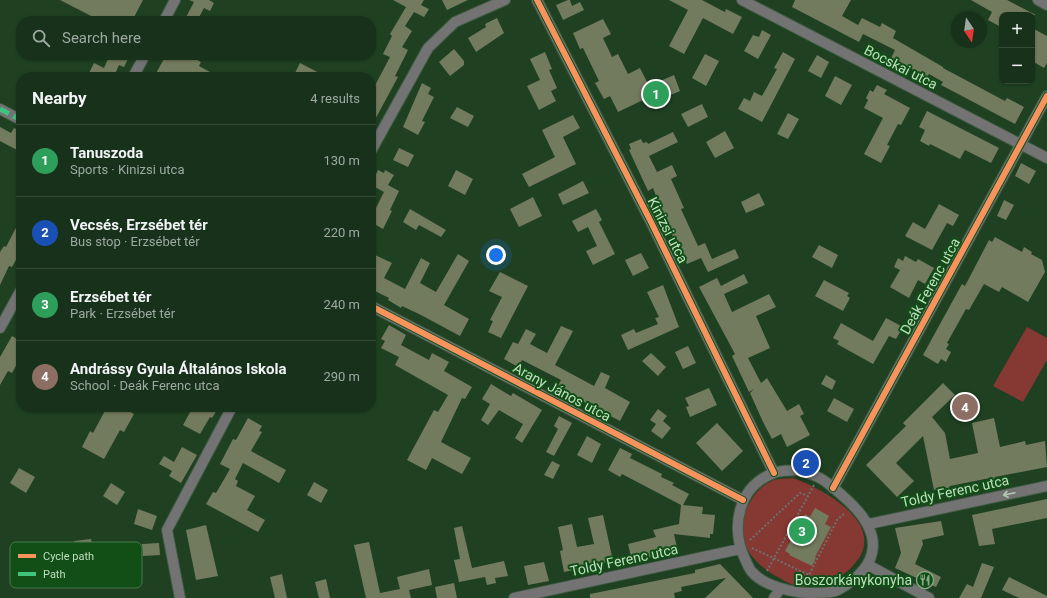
<!DOCTYPE html>
<meta charset="utf-8">
<style>
:root{--surface:#17311a;--page:#243d27;--text:#f1f3f6;--muted:#9ea9a2;--line:#364c39;--accent:#88a889}
body{margin:0;font-family:Roboto,sans-serif;background:var(--page);color:var(--text)}
.controls{position:absolute;right:12px;top:12px;display:grid;overflow:hidden;border-radius:8px;box-shadow:0 1px 3px #0004}
.controls button{width:36px;height:36px;display:grid;place-items:center;padding:0;border:0;border-bottom:1px solid var(--line);background:var(--surface);color:var(--text);font:20px sans-serif}
.compass{position:absolute;left:951px;top:12px;width:36px;height:36px;border-radius:50%;background:var(--surface);box-shadow:0 1px 3px #0004;rotate:167deg}
.you{position:absolute;left:496px;top:255px;width:14px;height:14px;margin:-10px;border:3px solid #fff;border-radius:50%;background:#1a73e8;box-shadow:0 0 0 6px #1a73e833}
.badge{display:grid;place-items:center;width:26px;height:26px;border-radius:50%;background:var(--accent);color:#fff;font-size:13px;font-weight:700}
.pin{position:absolute;translate:-50% -50%;border:2px solid #fff;box-shadow:0 1px 4px #0006}
.list{margin:0;padding:0;list-style:none}
h2{display:flex;justify-content:space-between;align-items:center;height:52px;margin:0;padding:0 16px;font-size:17px}
h2 small{font-size:13px;font-weight:400;color:var(--muted)}
.list li{display:grid;grid-template-columns:26px 1fr auto;gap:12px;align-items:center;box-sizing:border-box;height:72px;padding:0 16px;border-top:1px solid var(--line)}
.list b{display:block;font-size:15px;white-space:nowrap}
.list p{margin:0;font-size:13px;white-space:nowrap;color:var(--muted)}
.list em{font-size:13px;font-style:normal;color:var(--muted)}
.icon{flex:none;width:22px;height:22px;fill:none;stroke:currentColor;stroke-width:2;stroke-linecap:round;stroke-linejoin:round}
.map{position:relative;flex:none;width:1047px;height:598px;overflow:hidden}
.search{position:absolute;background:var(--surface);box-shadow:0 1px 3px #0004;left:16px;top:16px;width:360px;height:44px;display:flex;align-items:center;gap:10px;box-sizing:border-box;padding:0 14px;border-radius:16px;color:var(--muted);font-size:15px}
.panel{position:absolute;background:var(--surface);box-shadow:0 1px 3px #0004;left:16px;top:72px;width:360px;height:340px;border-radius:16px}
.map>svg:first-child{display:block}
.green{fill:#863832}
.building{fill:#737b5e}
.lines{fill:none;stroke-linecap:round;stroke-linejoin:round}
.minor-casing{stroke:#3e5b41;stroke-width:12}
.path{stroke:#6a736c;stroke-width:2;stroke-dasharray:2 2;stroke-linecap:butt}
.minor{stroke:#737374;stroke-width:10}
.quiet{stroke:#40c37c;stroke-width:5;stroke-dasharray:10 5;stroke-linecap:butt}
.cycleway-casing{stroke:#114f17;stroke-width:8}
.cycleway{stroke:#f8935d;stroke-width:6}
.oneway{stroke:#b1c9b1}
.labels{text-anchor:middle;dominant-baseline:central;stroke-width:4;stroke-linejoin:round;paint-order:stroke}
.street-label{font-size:14px;fill:#c0dfc0;stroke:#114f17}
.poi-label{font-size:14px;fill:#c0dfc0;stroke:#114f17;text-anchor:end}
.key{fill:#114f17;stroke:#467a4a;stroke-width:1}
.key-label{font-size:11px;fill:#c0dfc0}
</style>
<div class="map">
<svg width="1047" height="598" viewBox="0 0 1047 598">
<rect width="100%" height="100%" fill="#1f4122"/>
<path class="green" d="M 1027,327 L 1047,338 L 1047,360 L 1023,402 L 993,386 Z
M 793,478 C 821,488 883,521 859,558 C 852,568 845,575 834,579 C 823,584 810,588 798,586 C 791,585 783,580 776,576 C 746,559 730,531 752,499 C 756,492 764,484 772,481 C 777,478 787,479 793,478 Z"/>
<path class="building" d="M 60,0 L 143,0 L 132,21 L 101,21 Z
M 189,0 L 209,0 L 214,3 L 210,11 L 204,8 L 197,21 L 184,21 L 194,2 Z
M 393,0 L 424,0 L 421,5 L 429,9 L 424,17 L 414,12 L 405,26 L 412,31 L 402,47 L 408,50 L 395,76 L 398,77 L 371,127 L 371,93 L 390,57 L 383,54 L 392,36 L 390,34 L 406,7 Z
M 442,0 L 468,0 L 447,10 Z
M 568,0 L 570,0 L 572,6 L 580,2 L 584,10 L 563,20 L 556,5 Z
M 669,0 L 702,0 L 719,9 L 725,12 L 726,9 L 742,17 L 733,34 L 703,18 L 684,54 L 669,46 L 688,10 Z
M 795,0 L 851,0 L 842,16 L 858,25 L 862,18 L 880,27 L 882,23 L 896,31 L 893,38 L 943,67 L 943,68 L 1005,101 L 1007,98 L 1024,107 L 1015,124 L 941,85 L 943,82 L 929,74 L 927,77 L 891,58 L 895,50 L 863,34 L 859,42 L 792,7 Z
M 971,0 L 1007,0 L 1036,15 L 1002,15 L 999,26 L 988,20 L 992,12 Z
M 497,18 L 504,33 L 476,52 L 468,38 L 486,27 L 485,24 Z
M 603,19 L 611,34 L 603,38 L 612,57 L 618,54 L 628,74 L 640,68 L 649,86 L 674,75 L 680,91 L 668,96 L 669,99 L 649,108 L 643,100 L 618,112 L 610,96 L 604,99 L 595,83 L 599,81 L 583,48 L 580,49 L 573,33 Z
M 1032,28 L 1047,36 L 1047,63 L 1044,68 L 1032,61 Z
M 762,30 L 771,35 L 758,59 L 744,51 L 753,35 L 759,37 Z
M 454,49 L 464,61 L 464,65 L 450,76 L 439,62 Z
M 545,52 L 552,69 L 549,70 L 557,88 L 551,91 L 556,101 L 539,110 L 527,86 L 540,80 L 530,59 Z
M 783,52 L 795,59 L 762,122 L 738,109 L 744,98 L 750,101 L 754,92 L 762,96 L 777,69 L 774,68 Z
M 705,54 L 719,61 L 706,86 L 692,78 Z
M 101,55 L 130,55 L 124,67 L 119,65 L 115,74 L 121,77 L 87,77 L 94,63 L 104,68 L 108,59 Z
M 166,55 L 188,55 L 201,62 L 199,66 L 219,77 L 154,77 Z
M 817,55 L 829,62 L 821,78 L 808,71 Z
M 300,63 L 327,77 L 293,77 Z
M 835,76 L 852,85 L 841,105 L 825,96 Z
M 422,83 L 431,88 L 428,94 L 434,97 L 422,121 L 425,122 L 418,135 L 403,127 Z
M 877,85 L 887,90 L 884,94 L 910,108 L 901,125 L 898,124 L 887,145 L 890,146 L 881,163 L 864,154 L 883,118 L 864,108 L 868,100 L 866,98 L 870,90 L 873,92 Z
M 702,104 L 708,117 L 688,127 L 681,114 Z
M 457,107 L 474,116 L 468,127 L 450,118 Z
M 927,111 L 999,148 L 991,163 L 965,150 L 960,159 L 930,144 L 929,146 L 920,141 L 925,130 L 919,127 Z
M 788,113 L 799,119 L 788,139 L 777,134 Z
M 573,115 L 580,128 L 563,137 L 576,164 L 529,187 L 522,174 L 555,157 L 542,130 Z
M 0,127 L 11,133 L 14,128 L 21,131 L 21,144 L 17,150 L 0,141 Z
M 725,131 L 734,148 L 715,158 L 706,142 Z
M 673,132 L 678,142 L 649,156 L 657,172 L 672,165 L 677,176 L 671,179 L 684,208 L 681,209 L 698,246 L 705,243 L 712,259 L 735,249 L 739,258 L 708,272 L 701,258 L 687,264 L 670,231 L 653,188 L 648,191 L 629,150 L 631,149 L 629,144 L 641,139 L 643,143 L 647,142 L 648,144 Z
M 399,148 L 414,155 L 408,167 L 393,160 Z
M 1021,163 L 1036,171 L 1029,184 L 1015,176 Z
M 378,170 L 384,173 L 385,170 L 394,175 L 388,185 L 399,191 L 390,210 L 392,211 L 383,229 L 371,222 L 371,208 L 375,210 L 384,192 L 371,185 Z
M 456,170 L 473,179 L 465,195 L 448,186 Z
M 583,181 L 589,193 L 563,205 L 558,194 Z
M 759,193 L 765,205 L 746,213 L 741,202 Z
M 533,197 L 542,216 L 519,227 L 510,209 Z
M 1004,200 L 1014,205 L 1006,220 L 997,216 Z
M 939,204 L 959,215 L 953,226 L 947,223 L 932,250 L 905,236 L 913,222 L 925,229 Z
M 410,209 L 446,230 L 441,237 L 419,225 L 416,230 L 403,222 Z
M 596,209 L 602,220 L 599,222 L 615,254 L 593,265 L 586,251 L 597,246 L 588,227 L 578,232 L 572,221 Z
M 21,218 L 21,251 L 12,267 L 9,266 L 0,285 L 0,252 L 4,246 L 6,247 Z
M 995,237 L 1022,252 L 1024,247 L 1032,252 L 1031,254 L 1042,260 L 1045,272 L 1028,302 L 1002,287 L 999,292 L 984,284 L 969,310 L 966,309 L 947,343 L 949,344 L 946,349 L 951,352 L 946,362 L 941,359 L 938,364 L 923,355 L 962,284 L 965,286 L 989,240 L 992,242 Z
M 819,245 L 838,255 L 832,268 L 812,257 Z
M 641,253 L 649,268 L 633,276 L 625,260 Z
M 373,254 L 392,263 L 384,278 L 405,289 L 421,258 L 430,263 L 420,283 L 436,292 L 458,254 L 469,261 L 444,305 L 469,319 L 460,336 L 421,315 L 402,306 L 401,308 L 388,300 L 389,298 L 371,289 L 371,259 Z
M 905,256 L 916,262 L 918,259 L 934,268 L 925,284 L 918,280 L 909,298 L 890,287 L 900,270 L 894,267 L 898,258 L 903,261 Z
M 500,272 L 528,286 L 501,338 L 488,332 L 493,321 L 490,320 L 502,297 L 489,291 Z
M 744,274 L 748,283 L 724,294 L 732,312 L 769,294 L 776,307 L 756,316 L 770,348 L 748,358 L 761,383 L 767,378 L 787,411 L 799,404 L 804,414 L 800,416 L 810,435 L 787,447 L 781,434 L 772,439 L 763,422 L 750,393 L 754,389 L 749,392 L 732,356 L 735,354 L 699,287 L 717,278 L 721,286 Z
M 824,280 L 849,293 L 847,296 L 850,298 L 843,311 L 815,296 Z
M 663,285 L 679,327 L 628,350 L 621,335 L 634,329 L 636,333 L 658,324 L 655,318 L 659,317 L 647,292 Z
M 886,318 L 903,327 L 896,339 L 889,336 L 873,364 L 837,344 L 839,341 L 833,338 L 841,323 L 873,341 Z
M 389,325 L 406,335 L 401,345 L 429,360 L 432,353 L 449,362 L 444,371 L 472,387 L 465,399 L 462,398 L 441,442 L 471,458 L 462,474 L 432,458 L 426,470 L 407,460 L 434,410 L 438,412 L 448,395 L 395,365 L 399,357 L 381,348 L 385,341 L 381,339 Z
M 561,326 L 573,331 L 555,365 L 594,386 L 601,372 L 610,376 L 605,388 L 630,402 L 620,421 L 557,388 L 561,380 L 522,360 L 518,367 L 504,359 L 513,342 L 518,344 L 526,329 L 536,334 L 530,344 L 547,353 Z
M 12,336 L 21,341 L 21,357 L 12,373 L 8,371 L 0,385 L 0,357 Z
M 688,346 L 696,363 L 683,369 L 675,352 Z
M 651,353 L 666,367 L 658,376 L 642,361 Z
M 826,375 L 836,381 L 832,390 L 821,384 Z
M 943,383 L 955,395 L 932,417 L 945,433 L 950,459 L 978,453 L 972,423 L 994,418 L 1000,447 L 1025,441 L 1026,445 L 1045,441 L 1047,467 L 995,477 L 993,480 L 990,478 L 950,486 L 948,489 L 945,487 L 934,490 L 923,436 L 896,463 L 914,481 L 897,497 L 866,465 L 906,426 L 903,423 Z
M 491,384 L 511,396 L 513,393 L 542,410 L 522,443 L 515,438 L 523,424 L 499,410 L 488,425 L 481,420 L 490,404 L 482,399 Z
M 709,388 L 717,405 L 690,417 L 686,407 L 689,406 L 685,398 Z
M 834,398 L 854,409 L 847,422 L 827,411 Z
M 107,407 L 121,407 L 134,414 L 124,432 L 120,430 L 104,459 L 82,447 L 90,431 L 93,433 Z
M 193,407 L 219,407 L 212,418 L 210,417 L 200,434 L 183,425 Z
M 658,409 L 667,416 L 663,421 L 671,428 L 662,439 L 651,431 L 656,424 L 650,420 Z
M 559,416 L 572,423 L 554,456 L 546,452 L 558,429 L 554,426 Z
M 248,418 L 262,426 L 259,431 L 262,432 L 251,451 L 286,470 L 279,483 L 243,463 L 235,479 L 238,481 L 236,486 L 255,496 L 247,510 L 265,520 L 258,532 L 206,504 L 213,492 L 216,493 L 230,469 L 220,464 L 233,439 L 236,440 Z
M 717,423 L 743,451 L 722,471 L 696,443 Z
M 587,436 L 601,444 L 592,463 L 577,455 Z
M 182,447 L 197,455 L 181,483 L 169,476 L 172,471 L 159,464 L 164,456 L 174,462 Z
M 620,448 L 632,454 L 630,458 L 662,474 L 661,477 L 674,483 L 672,485 L 689,494 L 683,505 L 703,507 L 702,514 L 715,515 L 713,534 L 710,534 L 710,538 L 674,534 L 677,548 L 650,554 L 651,557 L 632,561 L 628,544 L 656,537 L 653,530 L 679,524 L 681,505 L 622,474 L 620,477 L 608,470 Z
M 552,461 L 560,465 L 553,479 L 544,475 Z
M 19,468 L 35,477 L 26,493 L 10,483 Z
M 314,482 L 328,490 L 321,503 L 307,495 Z
M 111,483 L 125,492 L 117,505 L 103,496 Z
M 1047,499 L 1047,518 L 992,529 L 995,544 L 979,546 L 972,515 Z
M 815,508 L 829,516 L 825,524 L 831,527 L 815,557 L 816,558 L 812,566 L 789,555 L 790,554 L 785,551 L 805,514 L 810,517 Z
M 138,509 L 157,516 L 152,530 L 134,524 Z
M 603,515 L 613,561 L 564,572 L 560,551 L 563,550 L 558,527 L 572,524 L 577,547 L 594,544 L 588,518 Z
M 941,521 L 944,535 L 922,540 L 923,544 L 915,564 L 941,577 L 936,587 L 895,568 L 901,553 L 895,528 Z
M 206,525 L 218,576 L 196,580 L 186,530 Z
M 462,526 L 472,568 L 504,561 L 508,576 L 495,578 L 496,583 L 487,585 L 485,577 L 459,582 L 454,560 L 460,559 L 454,528 Z
M 91,539 L 94,555 L 76,557 L 74,541 Z
M 369,542 L 380,593 L 400,589 L 397,577 L 429,569 L 432,585 L 409,590 L 411,598 L 366,598 L 354,545 Z
M 159,543 L 160,555 L 143,556 L 142,544 Z
M 544,562 L 549,581 L 528,585 L 524,566 Z
M 982,563 L 994,567 L 981,598 L 959,598 L 967,584 L 973,587 Z
M 720,564 L 753,598 L 705,598 L 726,578 L 681,587 L 682,591 L 674,593 L 675,598 L 590,598 L 590,594 L 695,573 L 695,570 Z
M 282,574 L 287,598 L 275,598 L 270,577 Z
M 1009,577 L 1047,596 L 1047,598 L 1019,598 L 1002,590 Z
M 326,579 L 330,598 L 319,598 L 315,582 Z
M 454,583 L 457,598 L 437,598 L 435,587 Z"/>
<g class="lines">
<g class="minor-casing">
<path id="minor" d="M 537,0 L 651,222 L 774,473
M 742,0 L 1047,158
M 1038,0 L 1047,5
M 164,21 L 175,0
M 133,77 L 145,55
M 0,109 L 21,120
M 371,151 L 428,48 L 455,22 L 505,0
M 371,306 L 743,500
M 0,328 L 21,290
M 798,470 C 804,472 812,474 818,477 C 828,482 836,490 844,497 C 883,531 884,564 838,590 C 830,594 819,592 811,593 C 793,593 764,586 752,572 C 749,569 747,563 745,559 C 730,528 738,486 774,473 C 781,470 791,471 798,470 Z
M 833,488 L 1047,96
M 869,524 L 1047,486
M 868,565 L 929,598
M 180,598 L 167,530 L 232,407
M 514,598 L 740,549
M 774,598 L 780,589"/>
</g>
<path class="path" d="M 750,540 L 800,493 L 808,496
M 752,548 L 809,575 L 837,520 L 845,513
M 767,571 L 814,485"/>
<use href="#minor" class="minor"/>
<path class="quiet" d="M 0,109 L 21,120"/>
<g class="cycleway-casing">
<path id="cycleway" d="M 537,0 L 651,222 L 774,473
M 371,306 L 743,500
M 833,488 L 1047,96"/>
</g>
<use href="#cycleway" class="cycleway"/>
</g>
<defs><path id="oneway-shaft" d="M-6 0H5M1.5-3L5.5 0L1.5 3" fill="none" stroke-width="1.6" stroke-linecap="round" stroke-linejoin="round"/></defs>
<use class="oneway" href="#oneway-shaft" transform="translate(1009 494) rotate(168)"/>
<defs>
<g id="restaurant-ring" transform="scale(0.9)"><circle r="9.5" fill="#114f17" stroke="#88a889" stroke-width="1.5"/><path d="M-5-6h1v4h1v-4h1v4h1v-4h1v5L-1.5 .5V6h-2V.5L-5-1ZM5-6V6H3V1.5H1.5Q1.5-4 5-6Z" fill="#88a889"/></g>
</defs>
<g fill-rule="evenodd">
<use href="#restaurant-ring" x="925" y="580"/>
</g>
<g class="labels">
<g class="street-label">
<text transform="translate(901 67) rotate(27)">Bocskai utca</text>
<text transform="translate(668 230) rotate(63)">Kinizsi utca</text>
<text transform="translate(930 286) rotate(-61)">Deák Ferenc utca</text>
<text transform="translate(562 392) rotate(28)">Arany János utca</text>
<text transform="translate(955 491) rotate(-12)">Toldy Ferenc utca</text>
<text transform="translate(624 560) rotate(-12)">Toldy Ferenc utca</text>
</g>
<g class="poi-label">
<text x="912" y="580">Boszorkánykonyha</text>
</g>
</g>
<rect x="10" y="542" width="132" height="46" rx="6" class="key"/>
<rect x="18" y="554" width="18" height="4" fill="#f8935d"/>
<rect x="18" y="572" width="18" height="4" fill="#40c37c"/>
<g class="key-label">
<text x="43" y="560">Cycle path</text>
<text x="43" y="578">Path</text>
</g>
</svg>
<div class="controls">
<button>+</button>
<button>−</button>
</div>
<svg class="compass" viewBox="-18 -18 36 36"><path d="M0-13l5 13h-10z" fill="#e53935"/><path d="M0 13l5-13h-10z" fill="#9ea9a2"/></svg>
<div class="you"></div>
<div class="pin badge" style="left:656px;top:94px;background:#2e9e5b">1</div>
<div class="pin badge" style="left:806px;top:463px;background:#1a4fb4">2</div>
<div class="pin badge" style="left:802px;top:531px;background:#2e9e5b">3</div>
<div class="pin badge" style="left:965px;top:407px;background:#8d6e63">4</div>
<div class="search"><svg class="icon" aria-label="search" viewBox="0 0 24 24"><circle cx="10" cy="10" r="6"/><path d="M15 15l6 6"/></svg>Search here</div>
<section class="panel">
<h2>Nearby<small>4 results</small></h2>
<ul class="list">
<li><span class="badge" style="background:#2e9e5b">1</span><div><b>Tanuszoda</b><p>Sports · Kinizsi utca</p></div><em>130 m</em></li>
<li><span class="badge" style="background:#1a4fb4">2</span><div><b>Vecsés, Erzsébet tér</b><p>Bus stop · Erzsébet tér</p></div><em>220 m</em></li>
<li><span class="badge" style="background:#2e9e5b">3</span><div><b>Erzsébet tér</b><p>Park · Erzsébet tér</p></div><em>240 m</em></li>
<li><span class="badge" style="background:#8d6e63">4</span><div><b>Andrássy Gyula Általános Iskola</b><p>School · Deák Ferenc utca</p></div><em>290 m</em></li>
</ul>
</section>
</div>
